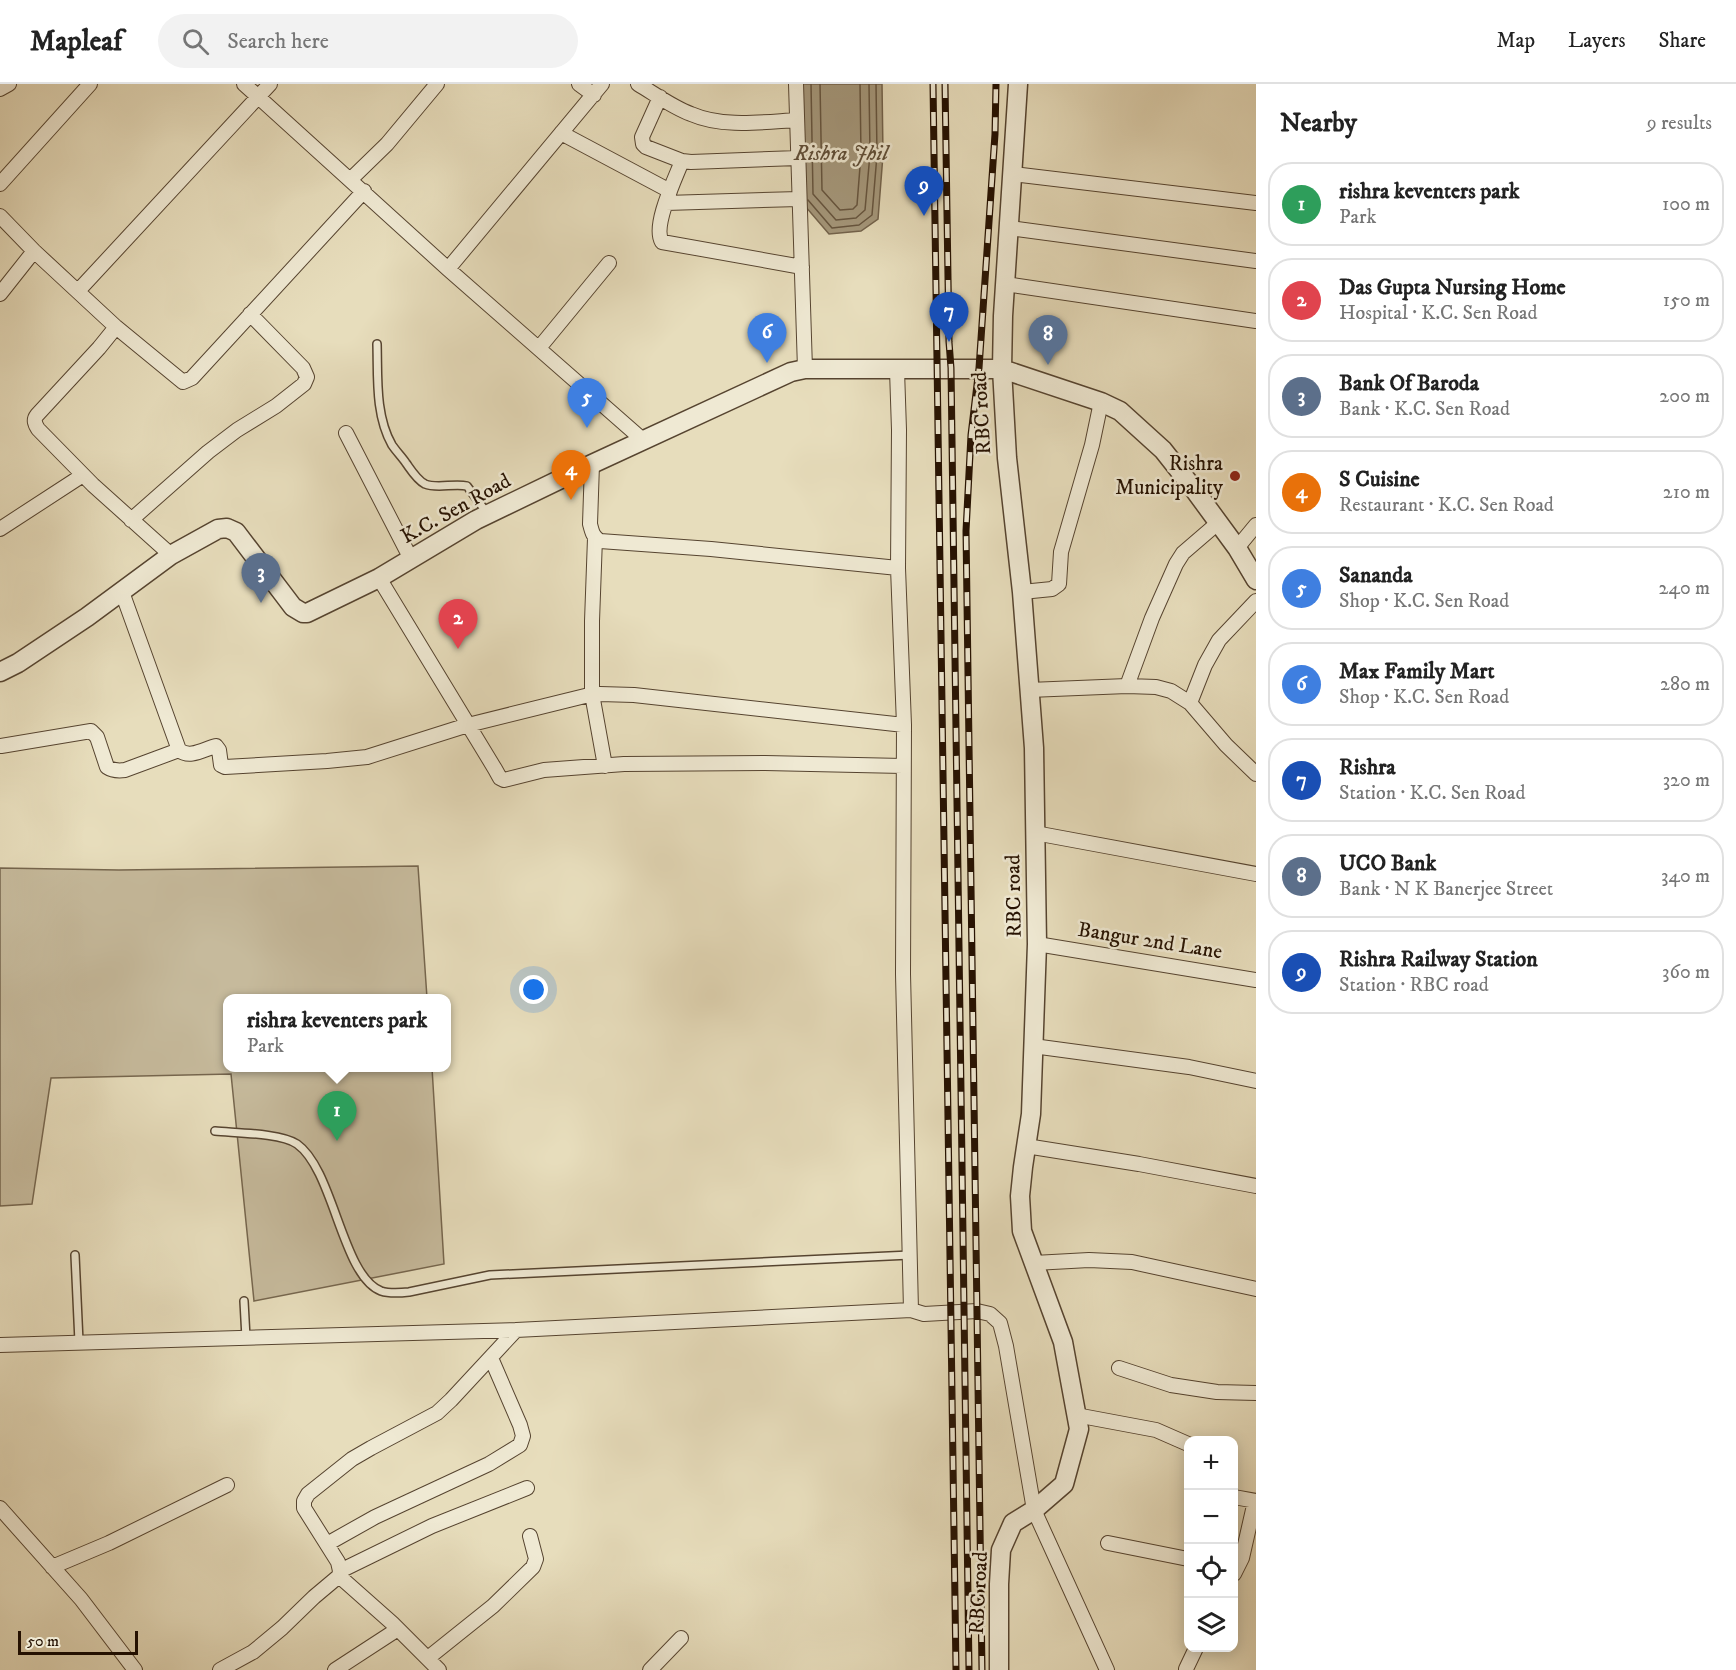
<!DOCTYPE html>
<meta charset="utf-8">
<style>
:root{--surface:#fff;--page:#f2f2f2;--text:#222;--muted:#767676;--line:#e0e0e0;--accent:#db2777}
body{margin:0;font-family:"IM FELL DW Pica",serif;background:var(--page);color:var(--text)}
.controls{position:absolute;right:18px;bottom:18px;display:grid;overflow:hidden;border-radius:12px;box-shadow:0 3px 15px #0003}
.controls button{width:54px;height:54px;display:grid;place-items:center;padding:0;border:0;border-bottom:2px solid var(--line);background:var(--surface);color:var(--text);font:30px sans-serif}
.scale{position:absolute;left:18px;bottom:15px;width:120px;box-sizing:border-box;padding-left:6px;border:3px solid #251101;border-top:0;font-size:16px;line-height:21px;white-space:nowrap;color:#251101;-webkit-text-stroke:4px #efe9d3;paint-order:stroke}
.you{position:absolute;left:534px;top:906px;width:21px;height:21px;margin:-15px;border:4px solid #fff;border-radius:50%;background:#1a73e8;box-shadow:0 0 0 9px #1a73e833}
.badge{display:grid;place-items:center;width:39px;height:39px;border-radius:50%;background:var(--accent);color:#fff;font-size:20px;font-weight:700}
.pin{position:absolute;translate:-50% -50px;filter:drop-shadow(0 2px 3px #0008)}
.pin::after{content:'';position:absolute;top:32px;width:21px;height:18px;background:inherit;clip-path:polygon(0 0,100% 0,50% 100%)}
.popup{position:absolute;left:223px;top:910px;width:228px;height:78px;box-sizing:border-box;display:grid;place-content:center;border-radius:12px;background:var(--surface);filter:drop-shadow(0 2px 4px #0005);font-size:20px;white-space:nowrap;color:var(--muted)}
.popup b{font-size:22px;color:var(--text)}
.popup::after{content:'';position:absolute;left:50%;top:100%;margin-left:-12px;border:12px solid transparent;border-top-color:var(--surface)}
.list{margin:0;padding:0;list-style:none}
h2{display:flex;justify-content:space-between;align-items:center;height:78px;margin:0;padding:0 24px;font-size:26px}
h2 small{font-size:20px;font-weight:400;color:var(--muted)}
.list li{display:grid;grid-template-columns:39px 1fr auto;gap:18px;align-items:center;box-sizing:border-box;height:84px;margin:0 12px 12px;padding:0 12px;border:2px solid var(--line);border-radius:24px}
.list b{display:block;font-size:22px;white-space:nowrap}
.list p{margin:0;font-size:20px;white-space:nowrap;color:var(--muted)}
.list em{font-size:20px;font-style:normal;color:var(--muted)}
.icon{flex:none;width:33px;height:33px;fill:none;stroke:currentColor;stroke-width:2;stroke-linecap:round;stroke-linejoin:round}
.map{position:relative;flex:none;width:1256px;height:1586px;overflow:hidden}
header{display:flex;align-items:center;gap:36px;box-sizing:border-box;height:84px;padding:0 30px;background:var(--surface);border-bottom:2px solid var(--line)}
header strong{font-size:28px}
nav{display:flex;gap:33px;margin-inline-start:auto;font-size:21px}
.search{width:420px;height:54px;background:var(--page);display:flex;align-items:center;gap:15px;box-sizing:border-box;padding:0 21px;border-radius:33px;color:var(--muted);font-size:22px}
main{display:flex}
aside{flex:1;background:var(--surface)}
.map>svg:first-child{display:block}
.green{fill:#c6ba9c;stroke:#76664e;stroke-width:1.5}
.water{fill:#a5987c;stroke:#72624b;stroke-width:1.5}
.lines{fill:none;stroke-linecap:round;stroke-linejoin:round}
.shore{stroke:#65543e;stroke-width:1.5}
.service-casing{stroke:#564430;stroke-width:10}
.minor-casing{stroke:#564430;stroke-width:16}
.tertiary-casing{stroke:#564430;stroke-width:21}
.service{stroke:#efe9d3;stroke-width:7}
.minor{stroke:#efe9d3;stroke-width:14}
.tertiary{stroke:#efe9d3;stroke-width:18}
.rail-casing{stroke:#251101;stroke-width:7}
.rail{stroke:#efe9d3;stroke-width:4.5;stroke-dasharray:14;stroke-linecap:butt}
.poi-dot{fill:#8f2418;stroke:#efe9d3;stroke-width:2}
.labels{text-anchor:middle;dominant-baseline:central;stroke-width:5;stroke-linejoin:round;paint-order:stroke}
.street-label{font-size:21px;fill:#251101;stroke:#efe9d3}
.poi-label{font-size:21px;fill:#251101;stroke:#efe9d3;text-anchor:end}
.water-label{font-size:22px;font-style:italic;fill:#5f4e38;stroke:#efe9d3}
</style>
<header>
<strong>Mapleaf</strong>
<div class="search"><svg class="icon" aria-label="search" viewBox="0 0 24 24"><circle cx="10" cy="10" r="6"/><path d="M15 15l6 6"/></svg>Search here</div>
<nav><a>Map</a><a>Layers</a><a>Share</a></nav>
</header>
<main>
<div class="map">
<svg width="1256" height="1586" viewBox="0 0 1256 1586">
<rect width="100%" height="100%" fill="#e7ddbc"/>
<filter id="stains"><feTurbulence type="fractalNoise" baseFrequency=".00333" numOctaves="4"/><feColorMatrix values="0 0 0 0 .2 0 0 0 0 .09 0 0 0 0 .02 0 0 0 .5 -.17"/></filter>
<radialGradient id="worn" r=".72"><stop offset=".6" stop-color="#630" stop-opacity="0"/><stop offset="1" stop-color="#630" stop-opacity=".3"/></radialGradient>
<path class="green" d="M 418,782 L 427,914 L 228,914 L 228,984 L 432,984 L 444,1180 L 254,1217 L 231,990 L 51,994 L 32,1120 L 0,1122 L 0,784 L 119,786 Z"/>
<path class="water" d="M 798,0 L 882,0 L 883,71 L 878,135 L 861,147 L 829,150 L 799,115 Z"/>
<g class="lines">
<path class="shore" d="M 811,0 L 813,110 L 836,136 L 856,134 L 865,126 L 870,70 L 869,0
M 820,0 L 822,106 L 840,126 L 853,125 L 857,121 L 861,70 L 860,0
M 808,116 L 832,144 L 859,141 L 872,131 L 877,71 L 876,0"/>
<g class="service-casing">
<path id="service" d="M 377,260 C 378,293 375,331 392,361 C 396,367 402,373 406,379 C 411,386 417,396 425,400 C 437,405 454,399 467,402 L 487,429
M 215,1047 C 235,1049 281,1049 297,1060 C 334,1086 342,1192 381,1207 C 390,1210 400,1209 409,1208 L 490,1191 L 910,1171
M 75,1171 L 79,1258
M 244,1217 L 246,1254"/>
</g>
<g class="minor-casing">
<path id="minor" d="M 244,0 L 448,185 L 644,357
M 579,0 L 594,11
M 638,0 C 655,10 672,23 691,30 C 723,44 763,38 797,36
M 796,0 L 805,285
M 0,5 L 9,0
M 660,13 L 642,53 L 643,60 L 646,63 L 682,77 L 691,78 L 798,74
M 561,49 L 670,107
M 682,77 C 675,95 652,142 662,158 L 802,183
M 1013,90 L 1256,119
M 351,95 L 387,60 L 437,0
M 0,100 L 90,0
M 666,119 L 799,115
M 0,132 L 34,167 L 116,243 L 183,298 L 192,294 L 364,107
M 1009,144 L 1256,177
M 448,185 L 602,0
M 1005,200 L 1256,237
M 78,207 L 270,0
M 0,210 L 34,167
M 116,243 L 99,264 L 37,331 C 33,336 35,340 38,345 L 93,401 L 171,471
M 539,264 L 609,179
M 897,286 L 899,346 L 898,484
M 346,349 L 411,475
M 592,380 L 590,440 C 592,448 593,453 600,457 L 711,465 L 898,484 L 904,641 L 903,890 L 911,1226
M 131,436 L 208,368 L 237,346 L 276,322 L 304,300 L 307,293 L 303,284 L 250,230
M 0,445 L 83,391
M 595,454 L 592,537 L 592,610 L 605,682
M 1237,464 L 1256,441
M 379,494 L 495,685 L 500,694 L 504,696 L 544,686 L 624,680 L 765,679 L 903,682
M 122,508 L 179,666 C 190,675 204,665 216,662 L 219,666 L 221,681 L 225,683 L 327,677 L 367,673 L 468,641 L 585,612 L 600,610 L 634,611 L 904,641
M 1022,508 L 1052,505 L 1059,500 L 1061,468 L 1092,361 L 1101,318
M 1127,602 L 1152,534 L 1176,480 L 1183,469 L 1219,438
M 1029,606 L 1127,602 L 1156,603 L 1171,607 L 1190,619 L 1226,661 L 1256,690
M 1190,619 L 1205,581 L 1219,556 L 1256,517
M 1,662 L 91,647 L 97,653 L 107,683 C 113,687 118,687 125,686 L 179,666
M 1035,749 L 1256,790
M 1037,860 L 1256,896
M 1033,962 L 1189,983 L 1256,997
M 1026,1062 L 1139,1080 L 1256,1102
M 1034,1179 L 1089,1176 L 1132,1178 L 1256,1205
M 0,1261 L 516,1246 L 911,1226 L 924,1230 L 977,1227 L 990,1230 L 1000,1239 L 1006,1262 L 1034,1426 L 1107,1586
M 1119,1284 L 1171,1301 L 1217,1308 L 1256,1309
M 1076,1331 L 1156,1346 L 1188,1360
M 1234,1413 L 1256,1417
M 0,1424 L 81,1515 L 135,1586
M 1108,1459 L 1188,1475
M 327,1460 L 375,1433 L 489,1380 L 520,1361 L 523,1352 L 520,1341 L 491,1274
M 52,1483 L 109,1459 L 227,1401
M 340,1487 L 432,1442 L 527,1404
M 1234,1490 L 1242,1474 L 1255,1417
M 339,1492 L 392,1539 L 439,1586
M 428,1574 L 493,1522 L 533,1483 L 536,1475 L 530,1452
M 1186,1585 L 1196,1564
M 220,1586 L 253,1568 L 282,1544 L 314,1513 L 339,1492 L 340,1487 L 338,1478 L 304,1424 L 304,1417 L 308,1410 L 352,1375 L 371,1364 L 437,1329 L 451,1316 L 516,1246
M 335,1586 L 398,1545
M 650,1586 L 681,1554"/>
</g>
<g class="tertiary-casing">
<path id="tertiary" d="M 0,588 L 18,579 L 87,533 L 171,471 L 218,445 L 227,444 L 236,448 L 293,523 L 303,529 L 307,529 L 379,494 L 476,436 L 592,380 L 791,288 L 805,285 L 1002,285 L 1101,318 L 1120,327 L 1163,366 L 1193,404 L 1237,464 L 1256,496
M 999,1586 L 999,1500 L 1001,1466 L 1013,1439 L 1034,1426 L 1064,1400 L 1079,1345 L 1063,1258 L 1022,1147 L 1020,1112 L 1023,1083 L 1031,1030 L 1037,860 L 1034,664 L 1022,508 L 1007,374 L 1002,285 L 1003,232 L 1018,0"/>
</g>
<use href="#service" class="service"/>
<use href="#minor" class="minor"/>
<use href="#tertiary" class="tertiary"/>
<g class="rail-casing">
<path id="rail" d="M 933,0 L 956,1586
M 945,0 L 949,258 L 951,284 L 969,1586
M 982,1586 L 966,447 L 971,351 L 979,284 L 995,50 L 996,0"/>
</g>
<use href="#rail" class="rail"/>
</g>
<circle class="poi-dot" cx="1235" cy="392" r="6"/>
<g class="labels">
<g class="street-label">
<text transform="translate(982 329) rotate(-93)">RBC road</text>
<text transform="translate(456 425) rotate(-29)">K.C. Sen Road</text>
<text transform="translate(1014 812) rotate(-91)">RBC road</text>
<text transform="translate(1150 857) rotate(9)">Bangur 2nd Lane</text>
<text transform="translate(979 1509) rotate(-87)">RBC road</text>
</g>
<g class="poi-label">
<text x="1223" y="380">Rishra<tspan x="1223" dy="24">Municipality</tspan></text>
</g>
<g class="water-label">
<text x="841" y="69">Rishra Jhil</text>
</g>
</g>
<rect width="100%" height="100%" filter="url(#stains)"/>
<rect width="100%" height="100%" fill="url(#worn)"/>
</svg>
<div class="controls">
<button>+</button>
<button>−</button>
<button><svg class="icon" aria-label="locate" viewBox="0 0 24 24"><circle cx="12" cy="12" r="6"/><path d="M12 2v4M12 18v4M2 12h4M18 12h4"/></svg></button>
<button><svg class="icon" aria-label="layers" viewBox="0 0 24 24"><path d="M12 4l9 5-9 5-9-5zM3 14l9 5 9-5"/></svg></button>
</div>
<div class="scale">50 m</div>
<div class="you"></div>
<div class="pin badge" style="left:337px;top:1057px;background:#2e9e5b">1</div>
<div class="popup"><b>rishra keventers park</b>Park</div>
<div class="pin badge" style="left:458px;top:565px;background:#e0444e">2</div>
<div class="pin badge" style="left:261px;top:519px;background:#5c6f8a">3</div>
<div class="pin badge" style="left:571px;top:416px;background:#e8710a">4</div>
<div class="pin badge" style="left:587px;top:344px;background:#3f7fe0">5</div>
<div class="pin badge" style="left:767px;top:279px;background:#3f7fe0">6</div>
<div class="pin badge" style="left:949px;top:258px;background:#1a4fb4">7</div>
<div class="pin badge" style="left:1048px;top:281px;background:#5c6f8a">8</div>
<div class="pin badge" style="left:924px;top:132px;background:#1a4fb4">9</div>
</div>
<aside>
<h2>Nearby<small>9 results</small></h2>
<ul class="list">
<li><span class="badge" style="background:#2e9e5b">1</span><div><b>rishra keventers park</b><p>Park</p></div><em>100 m</em></li>
<li><span class="badge" style="background:#e0444e">2</span><div><b>Das Gupta Nursing Home</b><p>Hospital · K.C. Sen Road</p></div><em>150 m</em></li>
<li><span class="badge" style="background:#5c6f8a">3</span><div><b>Bank Of Baroda</b><p>Bank · K.C. Sen Road</p></div><em>200 m</em></li>
<li><span class="badge" style="background:#e8710a">4</span><div><b>S Cuisine</b><p>Restaurant · K.C. Sen Road</p></div><em>210 m</em></li>
<li><span class="badge" style="background:#3f7fe0">5</span><div><b>Sananda</b><p>Shop · K.C. Sen Road</p></div><em>240 m</em></li>
<li><span class="badge" style="background:#3f7fe0">6</span><div><b>Max Family Mart</b><p>Shop · K.C. Sen Road</p></div><em>280 m</em></li>
<li><span class="badge" style="background:#1a4fb4">7</span><div><b>Rishra</b><p>Station · K.C. Sen Road</p></div><em>320 m</em></li>
<li><span class="badge" style="background:#5c6f8a">8</span><div><b>UCO Bank</b><p>Bank · N K Banerjee Street</p></div><em>340 m</em></li>
<li><span class="badge" style="background:#1a4fb4">9</span><div><b>Rishra Railway Station</b><p>Station · RBC road</p></div><em>360 m</em></li>
</ul>
</aside>
</main>
